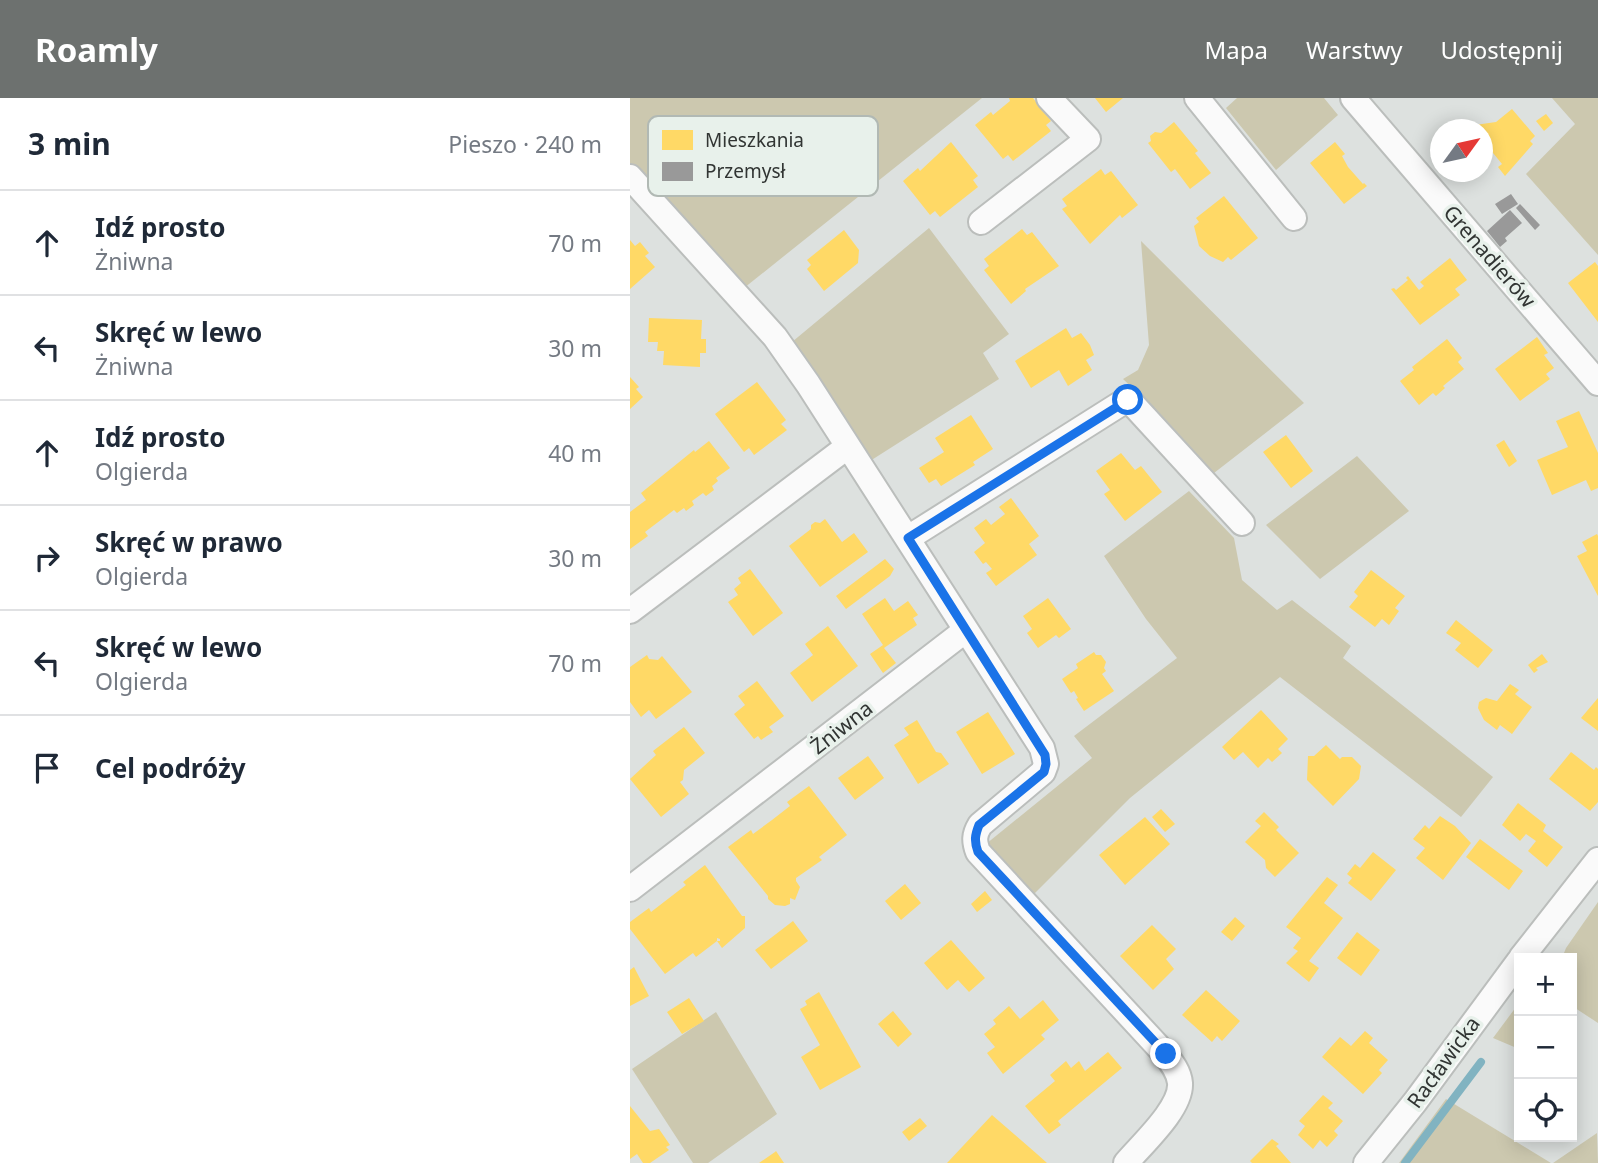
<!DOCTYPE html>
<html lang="pl">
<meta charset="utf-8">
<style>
:root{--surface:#fff;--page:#f6f6f7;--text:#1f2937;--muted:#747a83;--line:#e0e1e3;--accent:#6d716f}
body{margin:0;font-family:"Noto Sans",sans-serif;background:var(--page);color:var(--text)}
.controls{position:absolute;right:21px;bottom:21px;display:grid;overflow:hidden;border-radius:0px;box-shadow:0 4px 18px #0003}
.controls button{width:63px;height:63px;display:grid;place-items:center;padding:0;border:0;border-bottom:2px solid var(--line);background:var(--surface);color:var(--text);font:35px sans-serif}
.compass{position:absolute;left:800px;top:21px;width:63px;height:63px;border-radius:50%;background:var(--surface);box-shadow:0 4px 18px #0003;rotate:57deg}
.stop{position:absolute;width:21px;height:21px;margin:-16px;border:5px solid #1a73e8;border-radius:50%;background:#fff}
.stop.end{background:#1a73e8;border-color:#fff;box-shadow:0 2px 7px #0008}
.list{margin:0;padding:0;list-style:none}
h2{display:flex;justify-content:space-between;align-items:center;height:91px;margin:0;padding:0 28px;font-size:30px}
h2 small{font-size:23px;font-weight:400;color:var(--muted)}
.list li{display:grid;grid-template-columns:46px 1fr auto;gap:21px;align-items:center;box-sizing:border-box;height:105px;padding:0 28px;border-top:2px solid var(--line)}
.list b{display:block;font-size:26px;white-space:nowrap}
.list p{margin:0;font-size:23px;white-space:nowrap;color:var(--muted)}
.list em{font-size:23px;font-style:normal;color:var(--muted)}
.icon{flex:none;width:38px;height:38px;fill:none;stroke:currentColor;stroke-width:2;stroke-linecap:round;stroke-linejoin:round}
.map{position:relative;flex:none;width:968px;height:1065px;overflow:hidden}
header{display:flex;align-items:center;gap:42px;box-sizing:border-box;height:98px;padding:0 35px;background:var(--accent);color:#fff}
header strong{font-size:33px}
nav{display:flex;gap:38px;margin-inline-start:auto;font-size:24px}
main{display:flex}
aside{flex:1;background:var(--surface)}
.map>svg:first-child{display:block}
.green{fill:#ccc8af}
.homes{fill:#ffd966}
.industry{fill:#999}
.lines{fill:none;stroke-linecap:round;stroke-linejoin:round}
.stream{stroke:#81b3c1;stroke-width:8}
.minor-casing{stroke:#bbbebc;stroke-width:28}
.minor{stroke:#fafafa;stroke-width:24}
.route{stroke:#1a73e8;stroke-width:9}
.labels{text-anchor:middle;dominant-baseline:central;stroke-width:7;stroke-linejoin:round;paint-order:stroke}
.street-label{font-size:21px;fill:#313533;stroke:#e8f1eb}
.key{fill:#e8f1eb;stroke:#b1b9b4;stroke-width:2}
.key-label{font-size:19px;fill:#313533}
</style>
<header>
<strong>Roamly</strong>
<nav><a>Mapa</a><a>Warstwy</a><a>Udostępnij</a></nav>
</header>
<main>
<aside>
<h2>3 min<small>Pieszo · 240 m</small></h2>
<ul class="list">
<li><svg class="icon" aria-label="ahead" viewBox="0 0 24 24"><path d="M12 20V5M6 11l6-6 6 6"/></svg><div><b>Idź prosto</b><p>Żniwna</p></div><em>70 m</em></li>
<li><svg class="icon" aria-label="left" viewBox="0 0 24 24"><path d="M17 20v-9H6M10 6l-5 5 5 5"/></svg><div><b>Skręć w lewo</b><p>Żniwna</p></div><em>30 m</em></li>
<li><svg class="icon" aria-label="ahead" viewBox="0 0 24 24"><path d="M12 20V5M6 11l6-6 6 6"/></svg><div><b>Idź prosto</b><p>Olgierda</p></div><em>40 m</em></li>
<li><svg class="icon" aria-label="right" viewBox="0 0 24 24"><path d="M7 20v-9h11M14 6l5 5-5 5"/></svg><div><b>Skręć w prawo</b><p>Olgierda</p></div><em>30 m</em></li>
<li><svg class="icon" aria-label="left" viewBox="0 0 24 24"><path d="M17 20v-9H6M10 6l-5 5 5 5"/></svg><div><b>Skręć w lewo</b><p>Olgierda</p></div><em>70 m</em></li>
<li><svg class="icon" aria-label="arrive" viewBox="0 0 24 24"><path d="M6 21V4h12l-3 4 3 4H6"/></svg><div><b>Cel podróży</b></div></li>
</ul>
</aside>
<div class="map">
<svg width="968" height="1065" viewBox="0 0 968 1065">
<rect width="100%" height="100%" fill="#dde1df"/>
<path class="green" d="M 0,0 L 352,0 L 114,190 L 0,68 Z
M 607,0 L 694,0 L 708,17 L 646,72 L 596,10 Z
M 922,0 L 968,0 L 968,157 L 896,76 L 945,26 Z
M 299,130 L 379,236 L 353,255 L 369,281 L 240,363 L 174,258 L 162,244 Z
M 511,143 L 674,305 L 584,375 L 533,319 L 493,281 L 508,272 L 519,247 Z
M 727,358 L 779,413 L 690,481 L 636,427 Z
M 559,393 L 604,440 L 612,482 L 647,512 L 662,502 L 721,548 L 713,560 L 863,679 L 831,719 L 650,579 L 500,700 L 404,796 L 356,746 L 462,660 L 444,638 L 547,560 L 516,521 L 474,458 Z
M 968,804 L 968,925 L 942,908 L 942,860 L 932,860 L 936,850 Z
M 889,905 L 889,951 L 863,940 Z
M 86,914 L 147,1016 L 78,1065 L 63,1065 L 2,971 Z
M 816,1001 L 921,1065 L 769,1065 Z
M 967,1035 L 968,1065 L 923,1065 Z"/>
<path class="homes" d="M 379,0 L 403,0 L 421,23 L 416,27 L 421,33 L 383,63 L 378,57 L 373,61 L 345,27 L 361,14 L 363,17 L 380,3 Z
M 465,0 L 493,0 L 476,14 Z
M 882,11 L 905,38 L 900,43 L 903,46 L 875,78 L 868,69 L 872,66 L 859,50 L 853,51 L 853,32 L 846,32 L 845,27 L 866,24 Z
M 916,16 L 923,25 L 914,33 L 906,23 Z
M 544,24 L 568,53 L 565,55 L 581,75 L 560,91 L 545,71 L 541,74 L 518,45 L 521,43 L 520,38 L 525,34 L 531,35 Z
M 321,44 L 348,78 L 343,82 L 348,89 L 310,119 L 305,113 L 300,117 L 273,83 L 288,70 L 290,73 Z
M 705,44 L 715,56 L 712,58 L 718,69 L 733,86 L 734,85 L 737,88 L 714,106 L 680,65 Z
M 471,71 L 475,77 L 481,73 L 508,107 L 492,120 L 490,117 L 460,146 L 432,111 L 437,108 L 432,101 Z
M 594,98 L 628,140 L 601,162 L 598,159 L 593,164 L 580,158 L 569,148 L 564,128 L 569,124 L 566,120 Z
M 392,131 L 397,137 L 402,134 L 429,168 L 395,191 L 396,193 L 381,206 L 354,172 L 359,168 L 354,161 Z
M 214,132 L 229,152 L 228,165 L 194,193 L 177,171 L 181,167 L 177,162 Z
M 0,142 L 5,148 L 10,144 L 19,155 L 15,158 L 25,169 L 0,191 Z
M 820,160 L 837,182 L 825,191 L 830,197 L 790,227 L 761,191 L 764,190 L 766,192 L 778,182 L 776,180 L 778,178 L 789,192 L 794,188 L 790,184 Z
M 965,164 L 968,168 L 968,224 L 938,185 Z
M 19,220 L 72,222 L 71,241 L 76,241 L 76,255 L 70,255 L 70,269 L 33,267 L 34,253 L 27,253 L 28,244 L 18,244 Z
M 436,230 L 442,240 L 451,235 L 460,247 L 464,257 L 456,262 L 462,272 L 438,288 L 429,272 L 401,290 L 385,263 Z
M 907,239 L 918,255 L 914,257 L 924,270 L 916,276 L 920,281 L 890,303 L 865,271 Z
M 817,241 L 832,260 L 828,264 L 834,271 L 813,288 L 815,290 L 806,298 L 803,295 L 789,307 L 770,283 L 784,272 L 782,269 Z
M 0,279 L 9,289 L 6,291 L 13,299 L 0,311 Z
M 127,284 L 156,322 L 151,326 L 157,332 L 124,357 L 119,350 L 114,354 L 85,316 Z
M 949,313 L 968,355 L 968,390 L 961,393 L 956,382 L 922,397 L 907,362 L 938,349 L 926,323 Z
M 341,317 L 363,351 L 343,364 L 345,367 L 311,388 L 306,381 L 299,385 L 289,370 L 314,354 L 305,340 Z
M 656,337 L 683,373 L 661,390 L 633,354 Z
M 874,342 L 887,363 L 879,369 L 866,347 Z
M 79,343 L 100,370 L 86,380 L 88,383 L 82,388 L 84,392 L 76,398 L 73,395 L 62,403 L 64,407 L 56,413 L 54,410 L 47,415 L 44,412 L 15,434 L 18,438 L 0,451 L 0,414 L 16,402 L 11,395 L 64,352 L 65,354 Z
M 491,355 L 505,372 L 511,368 L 532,394 L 495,423 L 474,396 L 480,392 L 466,373 Z
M 381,400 L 409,438 L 399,446 L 407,457 L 366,488 L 356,475 L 362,471 L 356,464 L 353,466 L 344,454 L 355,445 L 344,430 L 356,421 L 361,427 L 375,416 L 369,409 Z
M 195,421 L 212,444 L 224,435 L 238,454 L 190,489 L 159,448 L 181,431 L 181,427 L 185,424 L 190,425 Z
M 967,436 L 968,438 L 968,498 L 947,458 L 957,453 L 952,444 Z
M 255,461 L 264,471 L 260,478 L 216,511 L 206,498 Z
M 120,471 L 153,515 L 123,538 L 98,504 L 108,497 L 104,491 L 111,485 L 108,480 Z
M 741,472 L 775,498 L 765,510 L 769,513 L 759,527 L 752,521 L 745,529 L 719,509 L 728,498 L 724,494 Z
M 255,500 L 264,513 L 278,503 L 288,517 L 283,520 L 287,527 L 254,550 L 266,565 L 253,575 L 240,556 L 253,547 L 232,516 Z
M 418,500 L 441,531 L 429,540 L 426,537 L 408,550 L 397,535 L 402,531 L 393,518 Z
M 826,522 L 863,552 L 848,570 L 825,552 L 831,545 L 816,535 Z
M 198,528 L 228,568 L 182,604 L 160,575 L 183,557 L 175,546 Z
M 464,554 L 466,557 L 471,557 L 476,564 L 474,570 L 476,573 L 472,576 L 484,593 L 454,613 L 446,601 L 448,600 L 444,593 L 441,595 L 432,581 L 448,570 L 446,566 Z
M 912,556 L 918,564 L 906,570 L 908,572 L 904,575 L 898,567 Z
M 17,557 L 19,561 L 28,562 L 32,558 L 62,594 L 26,621 L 19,612 L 11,619 L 0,604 L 0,569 Z
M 127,583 L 154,618 L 139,629 L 143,634 L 131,642 L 128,638 L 124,641 L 104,616 L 115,607 L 108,598 Z
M 880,586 L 889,592 L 885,596 L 902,609 L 882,636 L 870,627 L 867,632 L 854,622 L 848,610 L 849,604 L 856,600 L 867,603 Z
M 968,600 L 968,633 L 951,620 Z
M 631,612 L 658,641 L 648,651 L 652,655 L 642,664 L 638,660 L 628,670 L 613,654 L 604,662 L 592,649 Z
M 358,614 L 385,656 L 352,676 L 326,634 Z
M 287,622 L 306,654 L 311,655 L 319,666 L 288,686 L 264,647 L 279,637 L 274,630 Z
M 54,629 L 75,655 L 54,672 L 53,682 L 50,684 L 59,696 L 31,719 L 0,681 L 26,657 L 23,653 Z
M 696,647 L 710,661 L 712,659 L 722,659 L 731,668 L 729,681 L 703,708 L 677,682 L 678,658 L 684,658 Z
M 941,654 L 964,672 L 966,669 L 968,671 L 968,704 L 960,713 L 919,681 Z
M 238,658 L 254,680 L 225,702 L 208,680 Z
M 179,688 L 217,737 L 189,759 L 192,762 L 166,780 L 166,783 L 170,789 L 165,802 L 160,800 L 160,806 L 155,808 L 145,807 L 138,801 L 138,798 L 98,749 L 121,732 L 123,736 L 142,722 L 160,708 L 157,704 Z
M 888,705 L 916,727 L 913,733 L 933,749 L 917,769 L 898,753 L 906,743 L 896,736 L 890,743 L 872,727 Z
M 531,711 L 545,726 L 535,734 L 522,719 Z
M 634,714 L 649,729 L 646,732 L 669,755 L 645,779 L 636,770 L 635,762 L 615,744 L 631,728 L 625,723 Z
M 810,718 L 825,728 L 841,745 L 813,782 L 786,760 L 795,750 L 783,741 L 795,727 L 799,731 Z
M 515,719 L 540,746 L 495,787 L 469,757 Z
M 850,741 L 893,773 L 879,792 L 836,759 Z
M 743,754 L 766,772 L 741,803 L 718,785 L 722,780 L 717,776 L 725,766 L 730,770 Z
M 75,767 L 112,818 L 115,818 L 115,830 L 92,850 L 87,843 L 90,843 L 90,841 L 87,840 L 87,843 L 66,859 L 63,855 L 35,876 L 0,831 L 0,824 L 19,810 L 21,814 L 56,787 L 53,784 Z
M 697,779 L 708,787 L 694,805 L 713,820 L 679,863 L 689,870 L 679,884 L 656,865 L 668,853 L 663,850 L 671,840 L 656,829 Z
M 275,786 L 291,805 L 271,822 L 255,803 Z
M 355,793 L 362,802 L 347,814 L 341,806 Z
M 605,819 L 615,828 L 602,843 L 591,834 Z
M 163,823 L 178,843 L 141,871 L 125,852 Z
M 522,827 L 546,851 L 536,861 L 544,871 L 523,892 L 490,858 Z
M 727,834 L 750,852 L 731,878 L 707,860 Z
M 321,842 L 355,880 L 339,894 L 328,882 L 317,892 L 294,865 Z
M 4,869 L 19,898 L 0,908 L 0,872 Z
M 576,892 L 610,923 L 592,943 L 587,938 L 582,944 L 552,917 Z
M 189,894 L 231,969 L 190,992 L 171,959 L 190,947 L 170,911 L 177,907 L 175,903 Z
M 59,900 L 74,923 L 52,936 L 37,914 Z
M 413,902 L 429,922 L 411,937 L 415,941 L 373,976 L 357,955 L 365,949 L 354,936 L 366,926 L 363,922 L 379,908 L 390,921 Z
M 263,913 L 282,936 L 268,949 L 248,926 Z
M 735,933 L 743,940 L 739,945 L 758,962 L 749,972 L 752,975 L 733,996 L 692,959 L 710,939 L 721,948 Z
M 478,954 L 492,970 L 428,1023 L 431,1027 L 419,1036 L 395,1008 L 425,983 L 420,977 L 436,963 L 441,970 L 449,963 L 455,973 Z
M 693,997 L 703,1005 L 698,1010 L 713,1023 L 704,1033 L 708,1037 L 697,1049 L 690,1042 L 683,1051 L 668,1037 L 675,1028 L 669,1023 Z
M 0,1008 L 20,1033 L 29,1031 L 40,1047 L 36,1049 L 39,1052 L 20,1065 L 13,1065 L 7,1056 L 0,1061 Z
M 362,1017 L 407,1056 L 417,1065 L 317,1065 Z
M 290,1020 L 297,1028 L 279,1043 L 272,1034 Z
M 642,1041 L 649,1046 L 646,1048 L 661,1065 L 622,1065 L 620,1063 Z
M 146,1053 L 154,1065 L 129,1065 L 145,1054 Z"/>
<path class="industry" d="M 881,96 L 888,106 L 872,116 L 865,106 Z
M 890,106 L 910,127 L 905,132 L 886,110 Z
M 880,112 L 892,125 L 875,140 L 877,143 L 870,149 L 857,133 Z"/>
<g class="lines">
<path class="stream" d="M 775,1065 L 851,964"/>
<g class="minor-casing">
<path id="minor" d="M 567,0 L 664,120
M 723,0 L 968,285
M 0,79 L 145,239 L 178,286 L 412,650 L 416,666 L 413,674 L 350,727 C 344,737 344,743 348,754 L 535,956 C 542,965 549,974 550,985 C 552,1010 512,1046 496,1065
M 351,124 L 458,41 L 419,0
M 278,440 L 498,301 L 612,425
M 0,513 L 217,349
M 0,791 L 336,532
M 891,860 L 968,762
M 736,1065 L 785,1004 L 889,863"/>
</g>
<use href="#minor" class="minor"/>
</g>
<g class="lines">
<path class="route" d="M 498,302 L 278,440 L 415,657 L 416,666 L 414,674 L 349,727 C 345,737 344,743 348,754 L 536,956"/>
</g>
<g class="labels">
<g class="street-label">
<text transform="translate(860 158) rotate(49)">Grenadierów</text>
<text transform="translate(211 629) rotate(-38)">Żniwna</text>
<text transform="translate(813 964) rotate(-54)">Racławicka</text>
</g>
</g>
<rect x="18" y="18" width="230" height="80" rx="10" class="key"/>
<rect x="32" y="32" width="31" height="20" fill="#ffd966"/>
<rect x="32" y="64" width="31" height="19" fill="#999"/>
<g class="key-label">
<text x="75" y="49">Mieszkania</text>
<text x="75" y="80">Przemysł</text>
</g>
</svg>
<div class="controls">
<button>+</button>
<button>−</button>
<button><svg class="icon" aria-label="locate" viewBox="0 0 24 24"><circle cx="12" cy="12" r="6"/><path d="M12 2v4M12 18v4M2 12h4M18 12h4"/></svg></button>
</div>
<svg class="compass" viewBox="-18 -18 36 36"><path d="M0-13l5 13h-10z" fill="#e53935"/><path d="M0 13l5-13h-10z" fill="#747a83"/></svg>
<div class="stop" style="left:498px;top:302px"></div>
<div class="stop end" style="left:536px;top:956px"></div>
</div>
</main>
